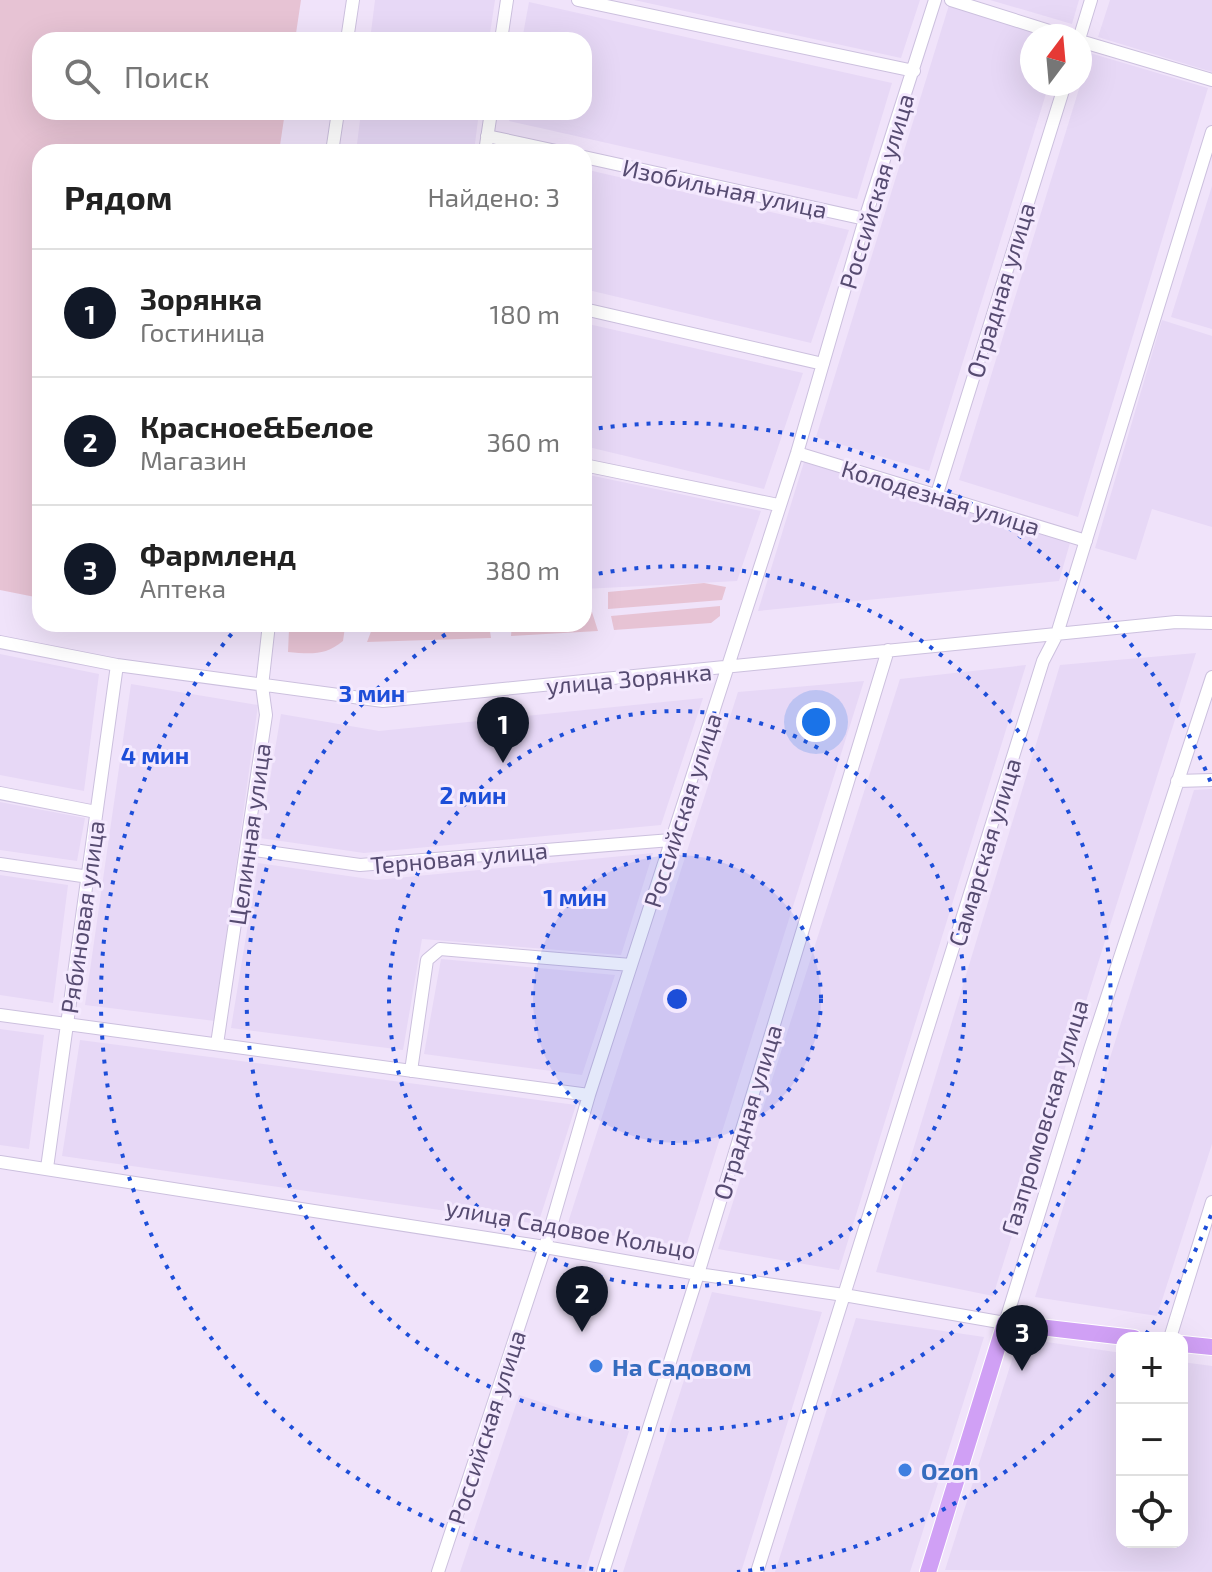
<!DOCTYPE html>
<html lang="ru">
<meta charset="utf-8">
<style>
:root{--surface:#fff;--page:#f2f2f2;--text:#222;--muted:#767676;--line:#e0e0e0;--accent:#111827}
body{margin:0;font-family:"Exo 2",sans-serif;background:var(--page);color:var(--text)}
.controls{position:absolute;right:24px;bottom:24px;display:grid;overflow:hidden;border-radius:16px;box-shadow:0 8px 32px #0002}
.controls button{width:72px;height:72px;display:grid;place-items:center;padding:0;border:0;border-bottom:2px solid var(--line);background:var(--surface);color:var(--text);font:40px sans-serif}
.compass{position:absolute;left:1020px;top:24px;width:72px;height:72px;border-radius:50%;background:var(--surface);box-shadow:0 8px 32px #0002;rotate:16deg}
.you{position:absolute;left:816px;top:722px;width:28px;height:28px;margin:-20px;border:6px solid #fff;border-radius:50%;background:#1a73e8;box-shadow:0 0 0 12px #1a73e833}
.badge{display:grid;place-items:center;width:52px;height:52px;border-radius:50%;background:var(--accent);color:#fff;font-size:26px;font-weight:700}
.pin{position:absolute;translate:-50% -66px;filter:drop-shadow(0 2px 4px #0008)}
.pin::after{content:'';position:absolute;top:42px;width:28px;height:24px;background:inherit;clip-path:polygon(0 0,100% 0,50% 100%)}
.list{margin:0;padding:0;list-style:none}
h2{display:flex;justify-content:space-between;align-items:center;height:104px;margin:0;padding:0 32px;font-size:34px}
h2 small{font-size:26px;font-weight:400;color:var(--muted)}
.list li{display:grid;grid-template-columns:52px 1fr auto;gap:24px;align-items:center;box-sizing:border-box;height:128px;padding:0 32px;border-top:2px solid var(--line)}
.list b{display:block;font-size:30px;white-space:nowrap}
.list p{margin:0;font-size:26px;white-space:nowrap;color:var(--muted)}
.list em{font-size:26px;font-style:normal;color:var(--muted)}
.icon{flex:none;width:44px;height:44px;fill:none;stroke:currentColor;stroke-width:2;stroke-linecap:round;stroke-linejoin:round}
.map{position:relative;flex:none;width:1212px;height:1572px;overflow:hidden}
.search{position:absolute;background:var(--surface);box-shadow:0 8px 32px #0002;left:32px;top:32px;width:560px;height:88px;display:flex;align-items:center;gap:20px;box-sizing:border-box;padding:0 28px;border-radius:24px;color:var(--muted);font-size:30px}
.panel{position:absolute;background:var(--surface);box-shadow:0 8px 32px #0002;left:32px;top:144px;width:560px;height:488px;border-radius:24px}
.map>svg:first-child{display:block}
.residential{fill:#e7d8f6}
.green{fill:#e7c3d4}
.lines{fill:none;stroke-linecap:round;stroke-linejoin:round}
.minor-casing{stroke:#ccc0de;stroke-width:14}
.major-casing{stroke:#fff;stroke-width:18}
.minor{stroke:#fff;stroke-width:12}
.major{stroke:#d0a0f5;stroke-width:16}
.ring{fill:none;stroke:#1d4ed8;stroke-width:4;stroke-dasharray:4 8}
.shop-dot{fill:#3f7fe0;stroke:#f4e9fe;stroke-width:3}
.labels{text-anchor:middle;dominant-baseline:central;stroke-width:6;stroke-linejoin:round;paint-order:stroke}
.street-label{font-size:24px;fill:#564b71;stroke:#f4e9fe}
.shop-label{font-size:24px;font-weight:bold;fill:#366cbe;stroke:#f4e9fe;text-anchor:start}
.centre{fill:#1d4ed8;stroke:#f4e9fe;stroke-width:4}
.ring-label{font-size:24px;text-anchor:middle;font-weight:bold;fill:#1d4ed8;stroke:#f4e9fe;stroke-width:6;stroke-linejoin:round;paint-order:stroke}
</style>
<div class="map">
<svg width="1212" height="1572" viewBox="0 0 1212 1572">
<rect width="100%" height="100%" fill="#f0e3fa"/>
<path class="residential" d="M 375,0 L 495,0 L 489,40 L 370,40 Z
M 634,0 L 920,0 L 901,58 Z
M 990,0 L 1079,0 L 1072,24 Z
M 1110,0 L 1212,0 L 1212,72 L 1098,37 Z
M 529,2 L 892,83 L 857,199 L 509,121 L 510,112 L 584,112 L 584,40 L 522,40 Z
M 949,5 L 1047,36 L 1032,36 L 1032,84 L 1049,84 L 929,471 L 816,437 Z
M 1090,53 L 1208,88 L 1078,517 L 959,480 Z
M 361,112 L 479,112 L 474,152 L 356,152 Z
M 584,169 L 849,230 L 811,343 L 584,289 Z
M 1212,186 L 1212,329 L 1171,317 Z
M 1162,320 L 1212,336 L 1212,527 L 1152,509 L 1136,560 L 1095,548 Z
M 584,323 L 803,373 L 764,489 L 584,446 Z
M 804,462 L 1070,543 L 1059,581 L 758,611 Z
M 584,474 L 761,511 L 737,581 L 584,589 Z
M 1196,653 L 993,1296 L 876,1272 L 1060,665 Z
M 0,654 L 99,674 L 84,791 L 0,775 Z
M 1026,665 L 839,1270 L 718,1249 L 900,679 Z
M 864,681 L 686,1246 L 566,1229 L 738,692 Z
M 131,684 L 258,705 L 215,1021 L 85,1005 Z
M 703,698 L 661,825 L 364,853 L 260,838 L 281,714 L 379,731 Z
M 1212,789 L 1212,1144 L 1157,1316 L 1035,1297 L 1194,790 Z
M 0,802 L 85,818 L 77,861 L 0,850 Z
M 653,853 L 621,955 L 422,939 L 403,1050 L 231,1028 L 258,863 L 376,880 Z
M 0,875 L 68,885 L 53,1003 L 0,995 Z
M 441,959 L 615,975 L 582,1075 L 424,1054 Z
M 0,1029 L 44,1035 L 29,1149 L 0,1145 Z
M 80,1040 L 576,1105 L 538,1224 L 62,1156 Z
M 712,1292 L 822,1312 L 741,1572 L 623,1572 Z
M 856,1318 L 984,1337 L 910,1572 L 775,1572 Z
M 1019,1338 L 1122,1353 L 1122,1542 L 1182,1542 L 1182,1362 L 1212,1366 L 1212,1572 L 945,1570 Z
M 519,1395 L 629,1431 L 585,1572 L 460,1572 Z"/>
<path class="green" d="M 0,0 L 301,0 L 295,40 L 40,40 L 40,112 L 285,112 L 279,152 L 40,152 L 40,598 L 0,590 Z
M 704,583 L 726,587 L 722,600 L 608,609 L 608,592 Z
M 720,606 L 720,616 L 711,623 L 614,630 L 611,616 Z
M 592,612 L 598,631 L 511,636 L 512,624 L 584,624 L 584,613 Z
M 419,624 L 489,624 L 491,638 L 367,642 L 372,629 Z
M 345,627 L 343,641 C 325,656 310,654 288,652 L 289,629 Z"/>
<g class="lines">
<g class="minor-casing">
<path id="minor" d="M 578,0 L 914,71
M 951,0 L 1065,36
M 1080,36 L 1091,0
M 347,40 L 353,0
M 501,40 L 507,0
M 1080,41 L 1212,80
M 487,136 L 561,152
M 332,152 L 338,112
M 485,152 L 491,112
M 584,157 L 865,219
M 584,309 L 823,364
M 797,453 L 1086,541
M 584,465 L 778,505
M 936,497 L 1065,84
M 0,642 L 117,665 L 383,701 L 1176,622 L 1212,623
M 1177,781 L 1212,780
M 0,793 L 96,812
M 247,849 L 360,865 L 671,840
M 0,864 L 89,877
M 0,1015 L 589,1095
M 217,1044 L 266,715 L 262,686 L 269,624
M 411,1071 L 427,960 L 440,949 L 631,965
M 0,1162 L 545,1247 L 698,1274 L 844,1295 L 1005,1323 L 1090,1049 L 1212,677
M 47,1168 L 117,665
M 1170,1338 L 1212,1202
M 438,1572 L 545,1247 L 589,1095 L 797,453 L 865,219 L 935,0
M 603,1572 L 698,1274 L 888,650
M 757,1572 L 1043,661 L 1057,634 L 1212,132"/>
</g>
<g class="major-casing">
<path id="major" d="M 1182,1344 L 1212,1347
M 928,1572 L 1005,1323 L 1134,1338"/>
</g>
<use href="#minor" class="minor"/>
<use href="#major" class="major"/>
</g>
<circle cx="677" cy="999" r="144" fill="#1d4ed8" fill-opacity=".12"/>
<g class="ring">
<circle cx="677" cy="999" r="144"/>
<circle cx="677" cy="999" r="288"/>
<path d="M587 576A432 432 0 1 1 461 625"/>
<path d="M1211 1215A576 576 0 0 1 1143 1338M1121 1365A576 576 0 0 1 737 1572M617 1572A576 576 0 0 1 239 625M587 430A576 576 0 0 1 1211 783"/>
</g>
<g class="shop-dot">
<circle cx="596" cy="1366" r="8"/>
<circle cx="905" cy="1470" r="8"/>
</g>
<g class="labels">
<g class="street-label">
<text transform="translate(725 188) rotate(12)">Изобильная улица</text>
<text transform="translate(876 191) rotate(-73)">Российская улица</text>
<text transform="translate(1000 290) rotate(-73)">Отрадная улица</text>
<text transform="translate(941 497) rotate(17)">Колодезная улица</text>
<text transform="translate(629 678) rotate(-5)">улица Зорянка</text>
<text transform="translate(682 810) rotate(-72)">Российская улица</text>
<text transform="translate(249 834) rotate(-82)">Целинная улица</text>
<text transform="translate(984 852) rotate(-73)">Самарская улица</text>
<text transform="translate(459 857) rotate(-5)">Терновая улица</text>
<text transform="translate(82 917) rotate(-82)">Рябиновая улица</text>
<text transform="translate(747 1112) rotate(-73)">Отрадная улица</text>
<text transform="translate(1044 1117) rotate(-73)">Газпромовская улица</text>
<text transform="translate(571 1228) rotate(10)">улица Садовое Кольцо</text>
<text transform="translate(486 1427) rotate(-72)">Российская улица</text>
</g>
<g class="shop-label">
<text x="612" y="1366">На Садовом</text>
<text x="921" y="1470">Ozon</text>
</g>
</g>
<circle cx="677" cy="999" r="12" class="centre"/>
<g class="ring-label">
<text x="372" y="702">3 мин</text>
<text x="155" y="764">4 мин</text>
<text x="473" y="804">2 мин</text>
<text x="575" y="906">1 мин</text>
</g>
</svg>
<div class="controls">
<button>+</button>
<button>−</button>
<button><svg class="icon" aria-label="locate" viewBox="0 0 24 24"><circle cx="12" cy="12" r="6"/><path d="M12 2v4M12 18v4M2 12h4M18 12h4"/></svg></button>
</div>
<svg class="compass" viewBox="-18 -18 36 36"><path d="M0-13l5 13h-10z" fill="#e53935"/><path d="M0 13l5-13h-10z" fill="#767676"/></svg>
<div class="you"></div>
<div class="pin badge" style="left:503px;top:763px">1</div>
<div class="pin badge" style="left:582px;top:1332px">2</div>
<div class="pin badge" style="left:1022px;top:1371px">3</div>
<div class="search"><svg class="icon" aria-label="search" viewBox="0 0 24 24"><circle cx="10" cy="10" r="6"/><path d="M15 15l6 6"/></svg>Поиск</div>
<section class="panel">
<h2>Рядом<small>Найдено: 3</small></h2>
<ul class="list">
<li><span class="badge">1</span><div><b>Зорянка</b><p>Гостиница</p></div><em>180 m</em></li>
<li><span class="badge">2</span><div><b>Красное&amp;Белое</b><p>Магазин</p></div><em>360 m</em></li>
<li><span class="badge">3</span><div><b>Фармленд</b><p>Аптека</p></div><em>380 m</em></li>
</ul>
</section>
</div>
